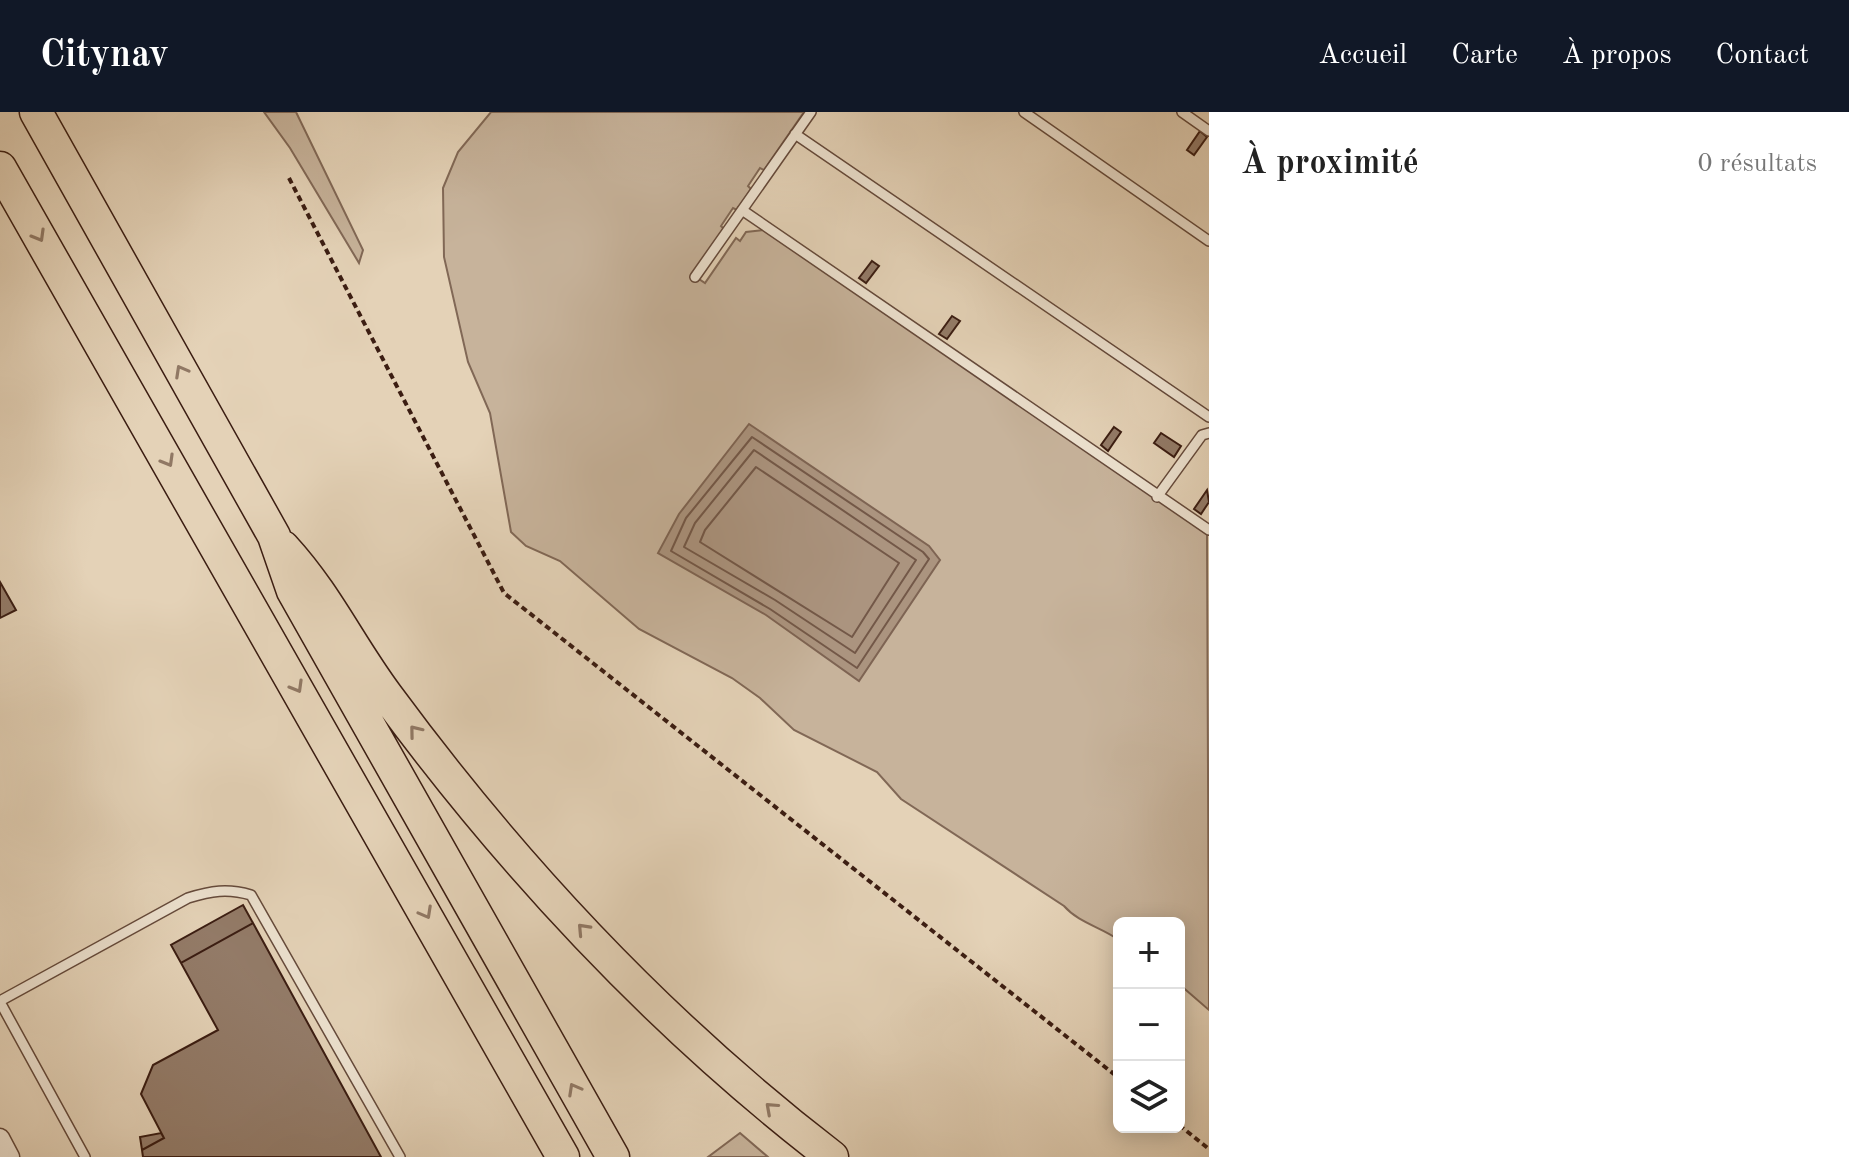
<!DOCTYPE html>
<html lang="fr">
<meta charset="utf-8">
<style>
:root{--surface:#fff;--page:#f6f6f6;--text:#222;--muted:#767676;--line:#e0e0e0;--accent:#111827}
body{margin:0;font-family:"Old Standard TT",serif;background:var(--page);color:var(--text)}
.controls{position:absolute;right:24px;bottom:24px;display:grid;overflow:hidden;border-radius:12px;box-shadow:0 4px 20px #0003}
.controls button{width:72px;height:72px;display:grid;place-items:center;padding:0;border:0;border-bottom:2px solid var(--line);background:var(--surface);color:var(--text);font:40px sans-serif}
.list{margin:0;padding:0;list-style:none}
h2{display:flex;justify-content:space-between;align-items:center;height:104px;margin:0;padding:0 32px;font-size:34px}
h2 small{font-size:26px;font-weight:400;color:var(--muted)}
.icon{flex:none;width:44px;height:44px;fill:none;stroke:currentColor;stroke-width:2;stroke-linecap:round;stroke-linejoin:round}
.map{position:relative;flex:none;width:1209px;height:1045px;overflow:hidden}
header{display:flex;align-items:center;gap:48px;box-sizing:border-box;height:112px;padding:0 40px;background:var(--accent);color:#fff}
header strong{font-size:38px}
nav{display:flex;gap:44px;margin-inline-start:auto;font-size:28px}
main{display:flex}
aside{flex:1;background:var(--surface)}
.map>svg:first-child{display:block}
.green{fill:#c7b39b;stroke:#816856;stroke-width:2}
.water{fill:#ab947f;stroke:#7e6453;stroke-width:2}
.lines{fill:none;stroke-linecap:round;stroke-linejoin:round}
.shore{stroke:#735848;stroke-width:2}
.building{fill:#937b68;stroke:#3b1d12;stroke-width:2}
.lane-casing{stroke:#654a3b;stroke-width:12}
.street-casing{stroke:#654a3b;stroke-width:21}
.highway-casing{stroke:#3b1d12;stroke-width:35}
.path{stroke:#3b1d12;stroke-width:4;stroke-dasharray:6 4;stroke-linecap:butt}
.lane{stroke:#ede2d0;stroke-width:9}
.street{stroke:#ede2d0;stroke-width:18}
.highway{stroke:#e4d2b7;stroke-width:32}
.oneway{stroke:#907864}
</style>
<header>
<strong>Citynav</strong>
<nav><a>Accueil</a><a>Carte</a><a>À propos</a><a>Contact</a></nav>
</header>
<main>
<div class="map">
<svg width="1209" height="1045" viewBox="0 0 1209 1045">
<rect width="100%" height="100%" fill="#e4d2b7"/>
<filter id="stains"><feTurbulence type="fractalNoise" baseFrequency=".0025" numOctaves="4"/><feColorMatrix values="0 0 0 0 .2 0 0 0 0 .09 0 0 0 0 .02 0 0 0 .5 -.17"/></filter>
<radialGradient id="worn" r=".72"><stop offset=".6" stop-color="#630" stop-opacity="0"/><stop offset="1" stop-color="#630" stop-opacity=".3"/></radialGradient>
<path class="green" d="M 264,0 L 296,0 L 363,138 L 359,151 L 290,36 Z
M 491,0 L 804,0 L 764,58 L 760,56 L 748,74 L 751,77 L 737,98 L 733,96 L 721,114 L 724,117 L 693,163 L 705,171 L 736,126 L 740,129 L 746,120 L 764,118 L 1207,421 L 1209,898 L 1179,872 L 1179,811 L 1119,811 L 1119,828 C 1101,815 1079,811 1064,794 L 901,687 L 877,660 L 794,618 L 760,586 L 732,566 L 639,517 L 560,449 L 526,434 L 511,420 L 490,301 L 468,250 L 444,145 L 443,76 L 458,40 Z
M 740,1021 L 768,1045 L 708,1045 Z"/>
<path class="water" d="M 749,312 L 929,434 L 940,448 L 859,569 L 766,503 L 658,441 L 679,402 Z"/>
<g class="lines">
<path class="shore" d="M 752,325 L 923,440 L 929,447 L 857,556 L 770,497 L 671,439 L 686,406 Z
M 754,338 L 916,448 L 855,541 L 775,488 L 684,435 L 695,411 Z
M 756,355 L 899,451 L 852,525 L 700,430 L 705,418 Z"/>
</g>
<path class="building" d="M 1200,19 L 1207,25 L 1194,43 L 1187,38 Z
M 872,149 L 879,154 L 866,171 L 859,166 Z
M 952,204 L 960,209 L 947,227 L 939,222 Z
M 1114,315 L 1121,320 L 1108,339 L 1101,333 Z
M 1161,321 L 1181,334 L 1174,345 L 1154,331 Z
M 1207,378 L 1209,390 L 1201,402 L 1194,397 Z
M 0,470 L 16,498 L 0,506 Z
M 243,793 L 253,811 L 181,851 L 171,833 Z
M 253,811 L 381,1045 L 143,1045 L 142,1038 L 164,1026 L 141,982 L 153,953 L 218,918 L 181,851 Z
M 161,1021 L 164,1026 L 142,1038 L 140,1025 Z"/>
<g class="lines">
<g class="lane-casing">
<path id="lane" d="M 1024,0 L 1209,129
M 1182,0 L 1209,19
M 795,22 L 1209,305
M 742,98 L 1209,418
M 695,165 L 811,0
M 1157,385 L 1202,323 L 1209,321
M 0,889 L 188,786 C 211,779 227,776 251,783 L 400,1045
M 0,890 L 85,1045"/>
</g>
<g class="street-casing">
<path id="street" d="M 0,1026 L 10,1045"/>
</g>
<g class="highway-casing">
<path id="highway" d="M 36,0 L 274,424 L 293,479 L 613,1045
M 0,56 L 563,1045
M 283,435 C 327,483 349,533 387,584 C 513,755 663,915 832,1045"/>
</g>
<path class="path" d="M 289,66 L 504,481 L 1119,966
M 1179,1013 L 1209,1037"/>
<use href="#lane" class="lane"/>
<use href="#street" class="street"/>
<use href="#highway" class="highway"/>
</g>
<defs><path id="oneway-chevron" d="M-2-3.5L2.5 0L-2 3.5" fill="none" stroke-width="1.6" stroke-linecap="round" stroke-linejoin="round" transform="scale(2)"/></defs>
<g class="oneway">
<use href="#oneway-chevron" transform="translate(39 124) rotate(60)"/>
<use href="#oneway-chevron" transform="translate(181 259) rotate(-119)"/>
<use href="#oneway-chevron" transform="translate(168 349) rotate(60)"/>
<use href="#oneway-chevron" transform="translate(297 575) rotate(60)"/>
<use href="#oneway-chevron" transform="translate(415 619) rotate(-129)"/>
<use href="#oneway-chevron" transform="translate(426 801) rotate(61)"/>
<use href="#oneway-chevron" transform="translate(583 817) rotate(-133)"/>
<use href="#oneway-chevron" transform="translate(574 977) rotate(-119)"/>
<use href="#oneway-chevron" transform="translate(771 996) rotate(-138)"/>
</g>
<rect width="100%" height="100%" filter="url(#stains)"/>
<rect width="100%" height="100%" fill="url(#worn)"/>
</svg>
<div class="controls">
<button>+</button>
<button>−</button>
<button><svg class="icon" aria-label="layers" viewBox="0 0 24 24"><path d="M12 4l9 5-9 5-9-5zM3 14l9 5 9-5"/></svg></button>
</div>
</div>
<aside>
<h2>À proximité<small>0 résultats</small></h2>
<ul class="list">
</ul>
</aside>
</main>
